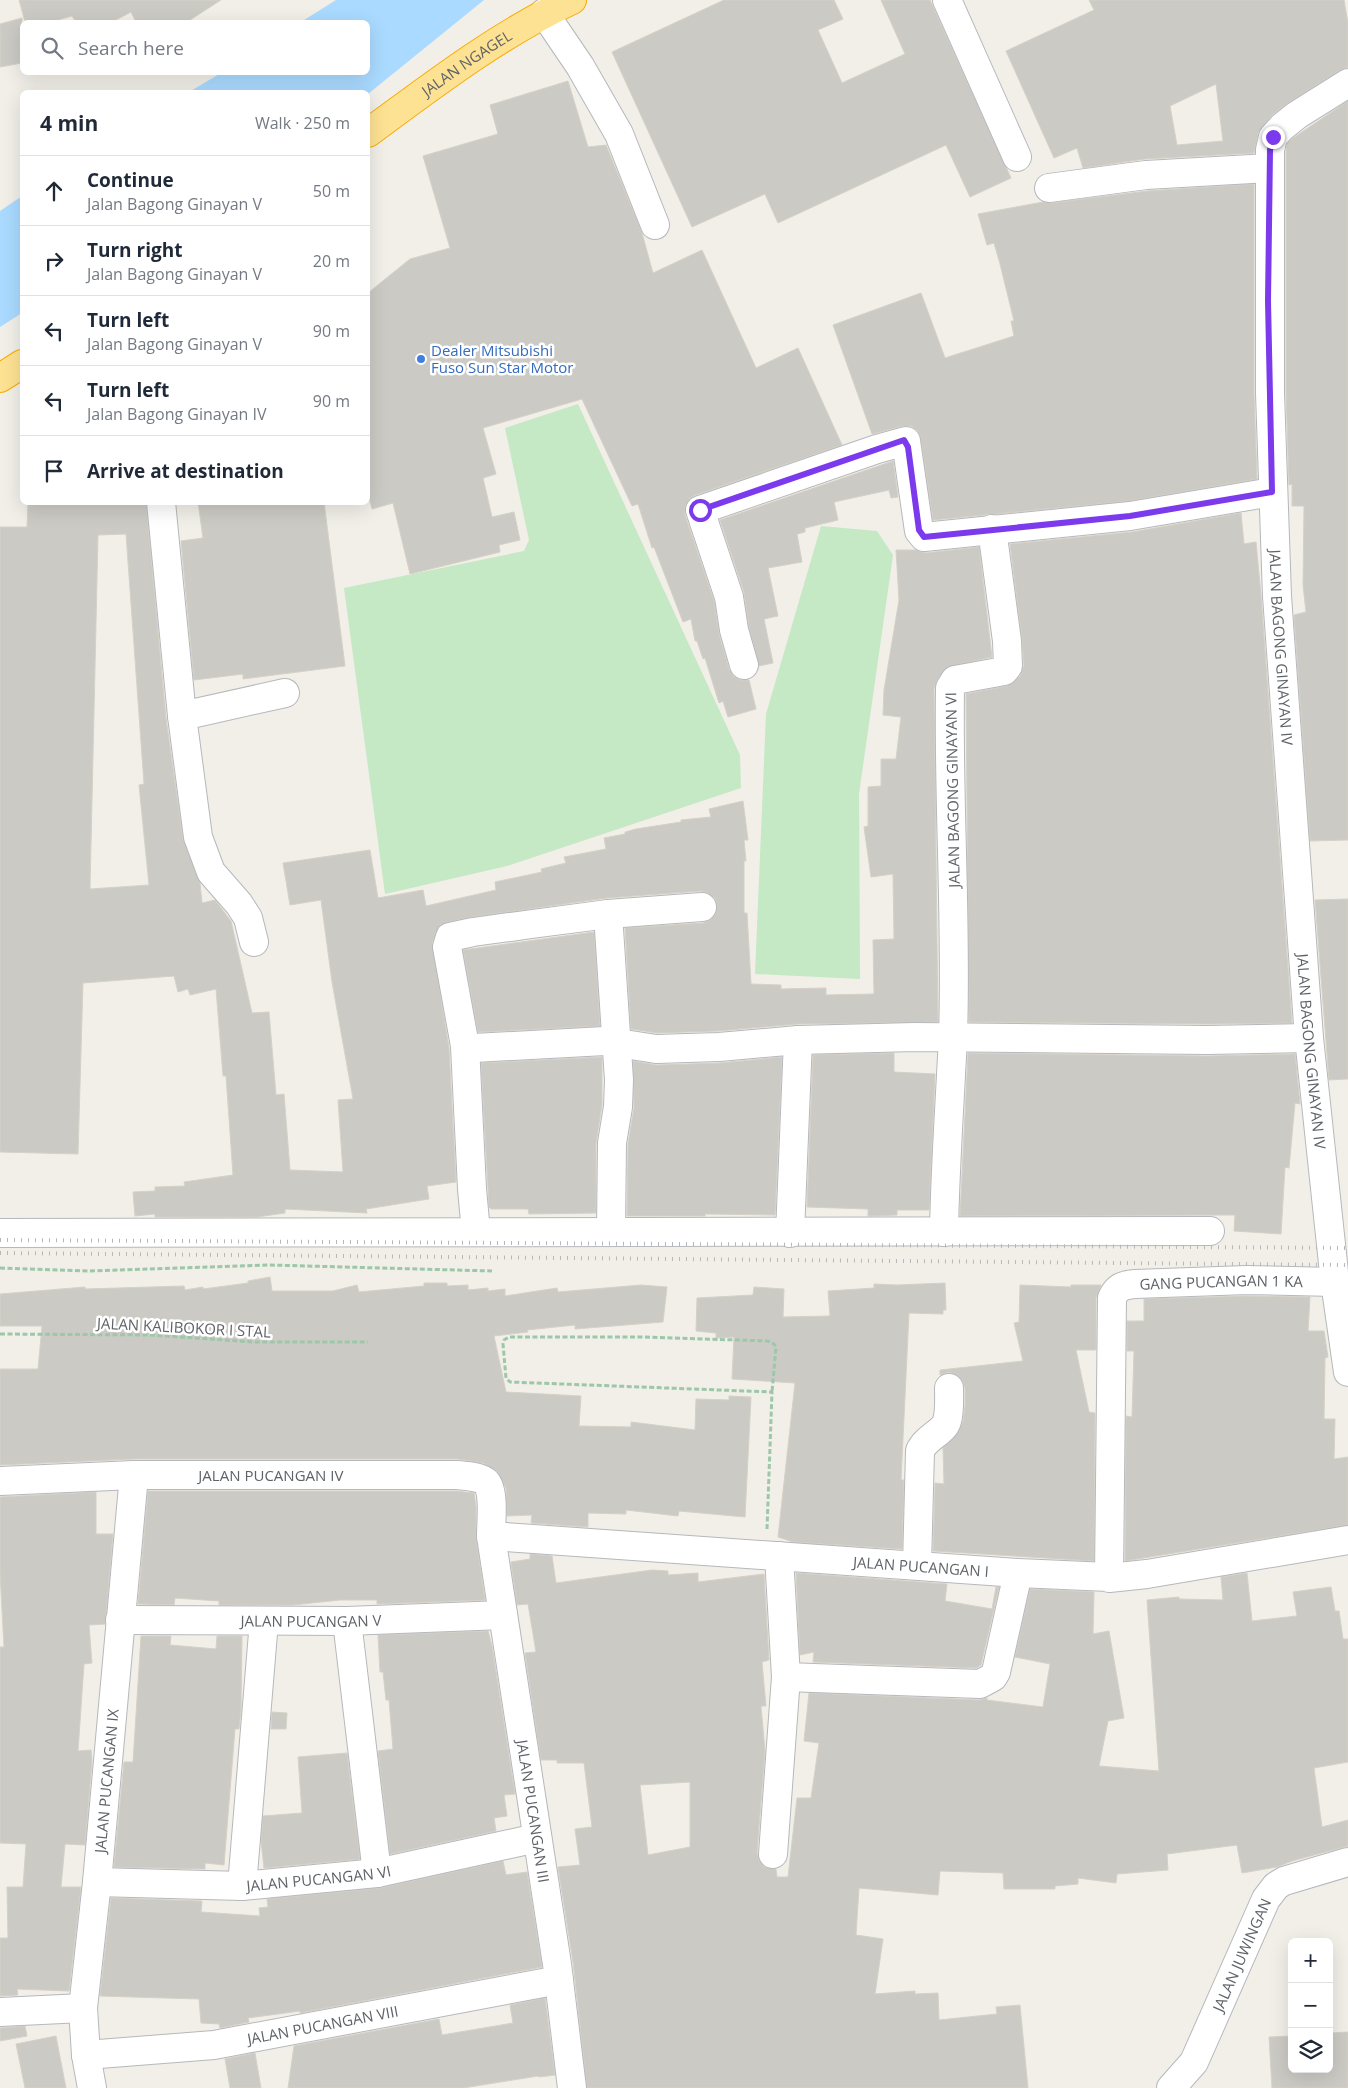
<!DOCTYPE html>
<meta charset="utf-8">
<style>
:root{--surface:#fff;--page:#f2f2f3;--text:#1f2937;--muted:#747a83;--line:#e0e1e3}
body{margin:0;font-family:"Open Sans",sans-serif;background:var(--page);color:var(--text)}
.controls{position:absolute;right:15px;bottom:15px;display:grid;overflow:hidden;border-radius:8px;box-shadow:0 5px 20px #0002}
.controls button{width:45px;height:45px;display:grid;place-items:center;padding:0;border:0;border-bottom:1px solid var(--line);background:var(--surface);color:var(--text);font:25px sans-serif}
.stop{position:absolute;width:15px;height:15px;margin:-11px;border:4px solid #7c3aed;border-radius:50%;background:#fff}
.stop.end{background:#7c3aed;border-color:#fff;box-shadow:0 1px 5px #0008}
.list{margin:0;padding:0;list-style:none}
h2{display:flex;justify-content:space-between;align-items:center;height:65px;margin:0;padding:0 20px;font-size:21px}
h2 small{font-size:16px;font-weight:400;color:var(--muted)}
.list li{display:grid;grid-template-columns:32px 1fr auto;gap:15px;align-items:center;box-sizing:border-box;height:70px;padding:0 20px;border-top:1px solid var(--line)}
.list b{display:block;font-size:19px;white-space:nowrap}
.list p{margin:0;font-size:16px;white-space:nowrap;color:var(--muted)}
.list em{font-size:16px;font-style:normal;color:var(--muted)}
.icon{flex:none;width:28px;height:28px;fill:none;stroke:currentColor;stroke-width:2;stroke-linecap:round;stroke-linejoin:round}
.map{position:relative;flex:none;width:1348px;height:2088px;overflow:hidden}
.search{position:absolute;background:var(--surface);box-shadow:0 5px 20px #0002;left:20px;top:20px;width:350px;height:55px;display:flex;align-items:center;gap:12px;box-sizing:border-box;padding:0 18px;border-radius:8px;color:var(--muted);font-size:19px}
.panel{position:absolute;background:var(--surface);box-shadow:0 5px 20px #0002;left:20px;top:90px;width:350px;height:415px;border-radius:8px}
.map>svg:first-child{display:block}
.green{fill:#c5e8c5}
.water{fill:#aadaff}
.building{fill:#cccac5;stroke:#d6d1c6;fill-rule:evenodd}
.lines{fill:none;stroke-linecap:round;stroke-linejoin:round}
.minor-casing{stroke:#b5b8bc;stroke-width:30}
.highway-casing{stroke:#f9ab00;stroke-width:30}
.path{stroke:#9cc7a9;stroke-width:3;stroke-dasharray:5 2.5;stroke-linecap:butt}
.minor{stroke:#fff;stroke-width:28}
.highway{stroke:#fde293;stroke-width:28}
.rail{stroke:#b6b7b8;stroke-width:4;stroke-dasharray:1 6;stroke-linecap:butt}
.route{stroke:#7c3aed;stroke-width:6}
.shop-dot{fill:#3f7fe0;stroke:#fff;stroke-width:2}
.labels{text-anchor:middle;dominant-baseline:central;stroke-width:5;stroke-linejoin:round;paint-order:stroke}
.street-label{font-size:15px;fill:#5f6368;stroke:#fff}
.shop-label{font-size:15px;fill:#366cbe;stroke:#fff;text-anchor:start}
</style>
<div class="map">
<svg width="1348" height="2088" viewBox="0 0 1348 2088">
<rect width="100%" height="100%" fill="#f1efe8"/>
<path class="green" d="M 578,404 L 740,755 L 741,788 L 507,866 L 385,894 L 344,588 L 524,551 L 529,540 L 505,428 Z
M 821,526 L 877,531 L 893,555 L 859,794 L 860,979 L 755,974 L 766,714 Z"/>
<path class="water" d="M 336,0 L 484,0 L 368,94 L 189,92 L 221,73 L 368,72 L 368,22 L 301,22 Z
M 22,196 L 22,313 L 0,327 L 0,211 Z"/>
<path class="building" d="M 19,0 L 221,0 L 187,22 L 136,22 L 131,12 L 112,22 L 76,22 L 72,16 L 51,22 L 25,22 Z
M 724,0 L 834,0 L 843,19 L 818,30 L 842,83 L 905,54 L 881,0 L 930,0 L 1011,178 L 970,197 L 946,145 L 778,223 L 765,194 L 692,227 L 612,52 Z
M 1089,0 L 1344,0 L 1348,23 L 1348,67 L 1340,70 L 1289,102 L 1272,115 L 1258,133 L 1254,153 L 1145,159 L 1083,168 L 1077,148 L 1054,158 L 1006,51 L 1094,10 ZM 1216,84 L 1223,141 L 1177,145 L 1170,106 Z
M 22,18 L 22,63 L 0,67 L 0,24 Z
M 568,81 L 588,147 L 606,145 L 642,233 L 653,273 L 702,250 L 756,368 L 798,348 L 842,445 L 695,495 L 689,499 L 685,506 L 685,515 L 714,601 L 719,634 L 729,669 L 733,676 L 740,680 L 749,680 L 756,709 L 728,717 L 723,701 L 719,703 L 705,658 L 703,659 L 697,641 L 695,641 L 691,619 L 683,622 L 654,547 L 652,548 L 638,504 L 632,506 L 582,399 L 483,428 L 496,474 L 483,478 L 492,517 L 514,512 L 520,540 L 499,545 L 500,552 L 410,574 L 393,503 L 372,509 L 368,493 L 368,293 L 410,259 L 450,248 L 423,156 L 498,134 L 490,105 Z
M 1348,101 L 1348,840 L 1310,841 L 1294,615 L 1306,612 L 1303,585 L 1304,506 L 1292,506 L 1292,484 L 1289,485 L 1286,393 L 1286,152 L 1287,144 L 1293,138 Z
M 1254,184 L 1254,393 L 1257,479 L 1128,501 L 933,520 L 921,439 L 918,431 L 911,426 L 902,426 L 872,434 L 833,325 L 921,293 L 945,358 L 1014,336 L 1011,321 L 1014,321 L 1000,264 L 994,243 L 987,245 L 978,214 L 1043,202 L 1051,203 L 1147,191 Z
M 893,461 L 898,497 L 891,498 L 889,490 L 834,502 L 838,520 L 805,528 L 805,532 L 797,534 L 802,562 L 768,568 L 778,616 L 764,619 L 773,663 L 759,666 L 749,627 L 744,592 L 720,520 Z
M 28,502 L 146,502 L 166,718 L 183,839 L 200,883 L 202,903 L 215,900 L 231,921 L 252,1013 L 269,1012 L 276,1095 L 284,1094 L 290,1170 L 343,1172 L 338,1100 L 353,1099 L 332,982 L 321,900 L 290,905 L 283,863 L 370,850 L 378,898 L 423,890 L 426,906 L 496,890 L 495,882 L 542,872 L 541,869 L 566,863 L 564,857 L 606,849 L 604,838 L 625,834 L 625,832 L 636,829 L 681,822 L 681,820 L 711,817 L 709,809 L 743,801 L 748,840 L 744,840 L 746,861 L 744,861 L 744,913 L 747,913 L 751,984 L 781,985 L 781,989 L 826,988 L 826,995 L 874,994 L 873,940 L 894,939 L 893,874 L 871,877 L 864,827 L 868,826 L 868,787 L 881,786 L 881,759 L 896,759 L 901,717 L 883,715 L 884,690 L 899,600 L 896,550 L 916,550 L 926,553 L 979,547 L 992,657 L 947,667 L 937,680 L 934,688 L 938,1022 L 798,1024 L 718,1031 L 657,1033 L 631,1029 L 625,928 L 703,923 L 710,920 L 716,913 L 717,905 L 715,898 L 708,893 L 701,891 L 607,898 L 471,917 L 447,922 L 440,925 L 432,943 L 449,1048 L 456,1182 L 427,1186 L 429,1199 L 366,1209 L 367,1213 L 285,1209 L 285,1213 L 257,1217 L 155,1217 L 155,1214 L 135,1216 L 133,1192 L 155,1191 L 155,1187 L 185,1186 L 184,1182 L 233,1175 L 226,1076 L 223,1076 L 216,989 L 190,995 L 188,989 L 178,992 L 174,976 L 83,983 L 78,1154 L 0,1152 L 0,527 L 27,527 ZM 126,534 L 144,784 L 139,785 L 149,885 L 90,889 L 98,535 Z
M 198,502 L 324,502 L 345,666 L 243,679 L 243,674 L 194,680 L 181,541 L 203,538 Z
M 1241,513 L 1244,544 L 1256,542 L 1261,595 L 1292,1023 L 1207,1024 L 969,1022 L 966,694 L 1007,686 L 1020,676 L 1024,666 L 1022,639 L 1010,544 L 1132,532 Z
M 1348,899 L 1348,1079 L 1329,1080 L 1315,900 Z
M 594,932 L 600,1026 L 478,1032 L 463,950 Z
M 894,1053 L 894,1072 L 935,1074 L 929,1210 L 897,1210 L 897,1215 L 868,1216 L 868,1209 L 807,1207 L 813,1055 Z
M 968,1053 L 1207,1056 L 1295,1054 L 1300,1104 L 1295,1103 L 1289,1168 L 1285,1167 L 1281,1234 L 1234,1231 L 1235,1215 L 960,1216 Z
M 602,1057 L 602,1105 L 596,1143 L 596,1213 L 529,1214 L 528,1209 L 491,1209 L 489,1207 L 488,1188 L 481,1063 Z
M 782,1057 L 775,1215 L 705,1214 L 705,1216 L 627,1216 L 628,1144 L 634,1108 L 633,1061 L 656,1065 L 720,1063 Z
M 270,1277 L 272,1291 L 333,1291 L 357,1285 L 359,1292 L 424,1286 L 424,1283 L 447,1283 L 447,1286 L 468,1285 L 468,1290 L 488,1288 L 488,1291 L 505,1289 L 505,1296 L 557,1288 L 558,1292 L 641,1285 L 667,1287 L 663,1322 L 575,1329 L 575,1325 L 527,1330 L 528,1332 L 494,1336 L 506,1392 L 581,1396 L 579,1426 L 631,1427 L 631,1422 L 695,1430 L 696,1399 L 729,1400 L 729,1396 L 751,1397 L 745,1517 L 679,1511 L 678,1516 L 626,1510 L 626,1514 L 588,1513 L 588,1527 L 531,1523 L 532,1515 L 507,1516 L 506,1488 L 497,1471 L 483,1463 L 458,1459 L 134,1459 L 0,1465 L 0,1369 L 38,1369 L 42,1326 L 0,1326 L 0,1294 L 85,1287 L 85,1289 L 184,1286 L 185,1290 L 203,1287 L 203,1289 L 248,1283 L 248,1281 Z
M 945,1283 L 946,1310 L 943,1310 L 943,1314 L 909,1313 L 901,1480 L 904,1480 L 902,1549 L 793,1542 L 778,1537 L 795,1383 L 732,1379 L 734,1337 L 716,1338 L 716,1333 L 696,1331 L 697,1298 L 753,1295 L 754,1287 L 784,1289 L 783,1317 L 830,1316 L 828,1291 L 874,1288 L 874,1284 L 897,1285 Z
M 1020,1285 L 1071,1287 L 1071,1285 L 1101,1285 L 1096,1298 L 1096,1350 L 1076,1350 L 1089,1412 L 1095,1413 L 1094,1561 L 933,1551 L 935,1483 L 944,1484 L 943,1448 L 959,1431 L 963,1421 L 965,1405 L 965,1388 L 962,1380 L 957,1375 L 949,1372 L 940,1375 L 940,1370 L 1023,1361 L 1014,1323 L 1019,1322 Z
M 1247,1296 L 1310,1297 L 1308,1331 L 1324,1331 L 1328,1357 L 1325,1358 L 1324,1419 L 1335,1419 L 1334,1459 L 1348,1457 L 1348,1525 L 1125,1561 L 1126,1416 L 1132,1417 L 1134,1351 L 1127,1351 L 1127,1321 L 1144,1321 L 1144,1299 Z
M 148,1491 L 456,1491 L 474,1493 L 476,1507 L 476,1538 L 485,1600 L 377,1604 L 377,1600 L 340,1600 L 293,1605 L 219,1605 L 219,1601 L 175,1598 L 174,1605 L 138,1604 Z
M 96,1492 L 96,1534 L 113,1534 L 105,1624 L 89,1625 L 92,1663 L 84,1664 L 78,1751 L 91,1750 L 92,1761 L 85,1845 L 65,1844 L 61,1887 L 81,1887 L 69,1991 L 17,1989 L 18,1995 L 0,1996 L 0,1938 L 8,1938 L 7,1887 L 23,1887 L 26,1844 L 0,1843 L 0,1647 L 4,1647 L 0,1573 L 0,1497 Z
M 530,1554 L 552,1556 L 556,1583 L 652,1570 L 668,1571 L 668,1575 L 698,1573 L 698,1582 L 764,1574 L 769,1660 L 762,1662 L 766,1706 L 761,1706 L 765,1751 L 757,1853 L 759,1860 L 764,1867 L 776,1869 L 777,1877 L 788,1877 L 797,1798 L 811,1798 L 819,1743 L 804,1741 L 809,1693 L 979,1700 L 987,1698 L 987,1700 L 1043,1707 L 1050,1664 L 1015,1657 L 1030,1589 L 1094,1592 L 1093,1634 L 1109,1631 L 1124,1718 L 1108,1721 L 1099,1766 L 1159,1771 L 1147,1600 L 1179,1597 L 1179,1599 L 1223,1600 L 1221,1577 L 1247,1573 L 1252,1621 L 1297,1616 L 1293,1592 L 1331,1587 L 1335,1611 L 1339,1611 L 1343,1639 L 1348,1639 L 1348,1762 L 1314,1768 L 1322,1827 L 1348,1820 L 1348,1846 L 1292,1861 L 1277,1867 L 1242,1873 L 1237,1845 L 1167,1854 L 1168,1870 L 1117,1874 L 1116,1883 L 1078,1878 L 1078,1884 L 1055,1886 L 1055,1889 L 1004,1889 L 1003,1873 L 940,1871 L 938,1895 L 859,1888 L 856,1935 L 883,1939 L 875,1994 L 915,1991 L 915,1994 L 938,1993 L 939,2020 L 997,2014 L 996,2007 L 1020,2005 L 1028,2088 L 587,2088 L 573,1962 L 558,1867 L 580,1865 L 575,1829 L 592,1827 L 584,1763 L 557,1763 L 557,1760 L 541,1760 L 525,1653 L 536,1652 L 528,1604 L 517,1605 L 511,1562 L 530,1559 ZM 690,1782 L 690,1847 L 648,1855 L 640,1785 Z
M 796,1573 L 947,1584 L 945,1601 L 992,1609 L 996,1587 L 999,1587 L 981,1665 L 976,1668 L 813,1662 L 814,1652 L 800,1655 Z
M 488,1631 L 492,1646 L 515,1794 L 504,1795 L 507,1816 L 494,1818 L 496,1831 L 390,1854 L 378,1751 L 393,1749 L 389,1700 L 386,1700 L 383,1672 L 380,1672 L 378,1635 Z
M 141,1636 L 171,1636 L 170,1645 L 216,1649 L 217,1636 L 242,1636 L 241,1709 L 239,1729 L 235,1729 L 224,1865 L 205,1863 L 205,1869 L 114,1867 L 124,1762 L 133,1762 Z
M 272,1712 L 287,1713 L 286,1729 L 271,1729 Z
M 347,1753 L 360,1859 L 264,1868 L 261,1841 L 263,1816 L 302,1813 L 298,1757 Z
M 503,1861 L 506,1875 L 527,1872 L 542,1967 L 300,2013 L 300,2011 L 248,2018 L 249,2022 L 220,2028 L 219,2024 L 201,2023 L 199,1999 L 100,1996 L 111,1898 L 202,1901 L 201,1912 L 260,1916 L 259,1908 L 268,1907 L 267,1899 L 380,1888 Z
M 545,1998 L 555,2075 L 539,2077 L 538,2076 L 463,2088 L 288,2088 L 294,2046 L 439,2019 L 442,2035 L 513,2023 L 510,2005 Z
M 25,2026 L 27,2036 L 0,2041 L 0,2028 Z
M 1348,2032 L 1348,2088 L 1272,2088 L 1269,2037 L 1292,2036 L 1292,2069 L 1329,2069 L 1329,2033 Z
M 56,2036 L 66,2088 L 25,2088 L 16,2044 Z
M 255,2053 L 261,2088 L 230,2088 L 225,2059 Z"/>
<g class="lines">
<g class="minor-casing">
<g id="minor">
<path d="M 947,0 L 1017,157"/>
<path d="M 544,13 L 580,66 L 619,134 L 655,225"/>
<path id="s1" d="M 1348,83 L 1297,115 L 1282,127 L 1273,137 L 1270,150 L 1270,393 L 1277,596 L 1309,1038 L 1335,1282 L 1348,1372"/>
<path d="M 1049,188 L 1146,175 L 1269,168"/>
<path d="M 161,502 L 182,716 L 198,837 L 211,872 L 239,904 L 248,918 L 254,942"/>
<path d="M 744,665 L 734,630 L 729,597 L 700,510 L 877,449 L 906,441 L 919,531 L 924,537 L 1130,516 L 1272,492"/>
<path d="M 182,716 L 285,693"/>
<path d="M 608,914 L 619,1080 L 618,1107 L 612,1143 L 611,1230"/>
<path d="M 465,1046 L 474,1048 L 605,1041 L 656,1049 L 719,1047 L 798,1040 L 915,1037 L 1207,1040 L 1309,1038"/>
<path d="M 476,1232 L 472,1189 L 465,1046 L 447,947 L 450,937 L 473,932 L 532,924 L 608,914 L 702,907"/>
<path d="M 944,1232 C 945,1167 950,1101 953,1036 C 957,920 948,804 950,688 L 955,680 L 1004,671 L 1008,666 L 1007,641 L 992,529"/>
<path d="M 0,1233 L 1210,1231"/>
<path d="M 790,1233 L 798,1040"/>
<path id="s2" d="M 0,1481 L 134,1475 L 457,1475 C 466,1476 477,1476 485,1481 C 495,1488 491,1523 491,1536 L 557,1964 L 572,2088"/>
<path id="s3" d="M 491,1536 L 1018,1573 L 1109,1577 L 1109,1578 L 1147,1574 L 1348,1540"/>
<path d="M 917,1565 L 920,1451 C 925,1438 944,1432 947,1421 C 950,1411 949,1398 949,1388"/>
<path id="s4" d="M 1109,1577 L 1112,1298 C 1117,1287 1123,1285 1135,1284 L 1247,1280 L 1335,1282"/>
<path id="s5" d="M 120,1620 L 347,1621 L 503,1615"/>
<path d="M 347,1621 L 377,1873"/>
<path d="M 786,1677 L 980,1684 L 993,1677 L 996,1672 L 1018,1573"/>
<path d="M 773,1854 L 786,1677 L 779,1556"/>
<path id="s6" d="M 97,1882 L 242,1886 L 377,1873 L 537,1838"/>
<path d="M 242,1886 L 264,1621"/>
<path d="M 0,2012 L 83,2008"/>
<path id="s7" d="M 86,2055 L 214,2045 L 559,1980"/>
<path id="s8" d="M 92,2088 L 86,2055 L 83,2008 L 97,1882 L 134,1475"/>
<path id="s9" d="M 1171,2088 L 1194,2062 L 1266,1899 L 1276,1886 L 1284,1881 L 1348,1862"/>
</g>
</g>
<g class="highway-casing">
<g id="highway">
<path id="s10" d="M 368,133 C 433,85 498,35 572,0"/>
<path d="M 0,378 L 22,364"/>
</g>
</g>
<path class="path" d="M 0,1268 L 90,1271 L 270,1265 L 492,1271
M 0,1334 L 152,1335 L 253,1342 L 368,1342
M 767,1529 L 772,1392 L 510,1382 L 506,1378 L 503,1344 L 504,1340 L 509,1337 L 642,1337 L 768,1341 L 774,1344 L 776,1347 L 772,1392"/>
<use href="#minor" class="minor"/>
<use href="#highway" class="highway"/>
<path class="rail" d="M 0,1240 L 1348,1248
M 0,1253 L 1348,1265"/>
</g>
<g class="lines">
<path class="route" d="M 700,510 L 904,440 L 908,447 L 919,530 L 924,537 L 1130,516 L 1272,492 L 1268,301 L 1270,150 L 1273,137"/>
</g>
<circle class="shop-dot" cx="421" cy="359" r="5"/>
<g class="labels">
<g class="street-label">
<text stroke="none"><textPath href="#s10" startOffset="121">JALAN NGAGEL</textPath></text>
<text stroke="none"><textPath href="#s1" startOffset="604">JALAN BAGONG GINAYAN IV</textPath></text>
<text transform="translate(952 790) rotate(-91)">JALAN BAGONG GINAYAN VI</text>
<text stroke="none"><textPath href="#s1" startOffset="1009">JALAN BAGONG GINAYAN IV</textPath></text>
<text stroke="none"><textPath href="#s4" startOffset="394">GANG PUCANGAN 1 KA</textPath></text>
<text transform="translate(184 1327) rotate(3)">JALAN KALIBOKOR I STAL</text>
<text stroke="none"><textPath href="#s2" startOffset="271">JALAN PUCANGAN IV</textPath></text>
<text stroke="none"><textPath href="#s3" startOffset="431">JALAN PUCANGAN I</textPath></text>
<text stroke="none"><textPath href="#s5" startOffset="191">JALAN PUCANGAN V</textPath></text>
<text stroke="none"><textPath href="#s8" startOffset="309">JALAN PUCANGAN IX</textPath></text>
<text stroke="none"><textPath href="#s2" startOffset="821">JALAN PUCANGAN III</textPath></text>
<text stroke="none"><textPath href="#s6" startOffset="222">JALAN PUCANGAN VI</textPath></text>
<text stroke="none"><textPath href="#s9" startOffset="152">JALAN JUWINGAN</textPath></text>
<text stroke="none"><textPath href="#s7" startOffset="239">JALAN PUCANGAN VIII</textPath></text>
</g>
<g class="shop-label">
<text x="431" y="350">Dealer Mitsubishi<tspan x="431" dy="17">Fuso Sun Star Motor</tspan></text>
</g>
</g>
</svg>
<div class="controls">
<button>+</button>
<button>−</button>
<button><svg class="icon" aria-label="layers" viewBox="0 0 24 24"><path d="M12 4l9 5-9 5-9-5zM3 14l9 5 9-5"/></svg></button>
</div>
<div class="stop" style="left:700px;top:510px"></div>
<div class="stop end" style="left:1273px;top:137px"></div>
<div class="search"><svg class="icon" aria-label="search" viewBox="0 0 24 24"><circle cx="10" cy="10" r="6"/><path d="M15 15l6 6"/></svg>Search here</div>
<section class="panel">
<h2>4 min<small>Walk · 250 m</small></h2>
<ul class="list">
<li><svg class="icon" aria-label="ahead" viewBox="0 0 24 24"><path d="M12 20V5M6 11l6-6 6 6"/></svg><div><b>Continue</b><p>Jalan Bagong Ginayan V</p></div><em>50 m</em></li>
<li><svg class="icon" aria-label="right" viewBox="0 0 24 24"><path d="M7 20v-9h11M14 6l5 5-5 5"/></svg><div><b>Turn right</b><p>Jalan Bagong Ginayan V</p></div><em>20 m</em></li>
<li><svg class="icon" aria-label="left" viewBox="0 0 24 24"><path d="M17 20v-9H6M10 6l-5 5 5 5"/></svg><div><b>Turn left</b><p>Jalan Bagong Ginayan V</p></div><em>90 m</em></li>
<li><svg class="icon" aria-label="left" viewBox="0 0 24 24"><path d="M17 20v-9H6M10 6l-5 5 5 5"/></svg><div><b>Turn left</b><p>Jalan Bagong Ginayan IV</p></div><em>90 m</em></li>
<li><svg class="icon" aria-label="arrive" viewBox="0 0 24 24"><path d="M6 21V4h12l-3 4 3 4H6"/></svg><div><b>Arrive at destination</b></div></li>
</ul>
</section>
</div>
